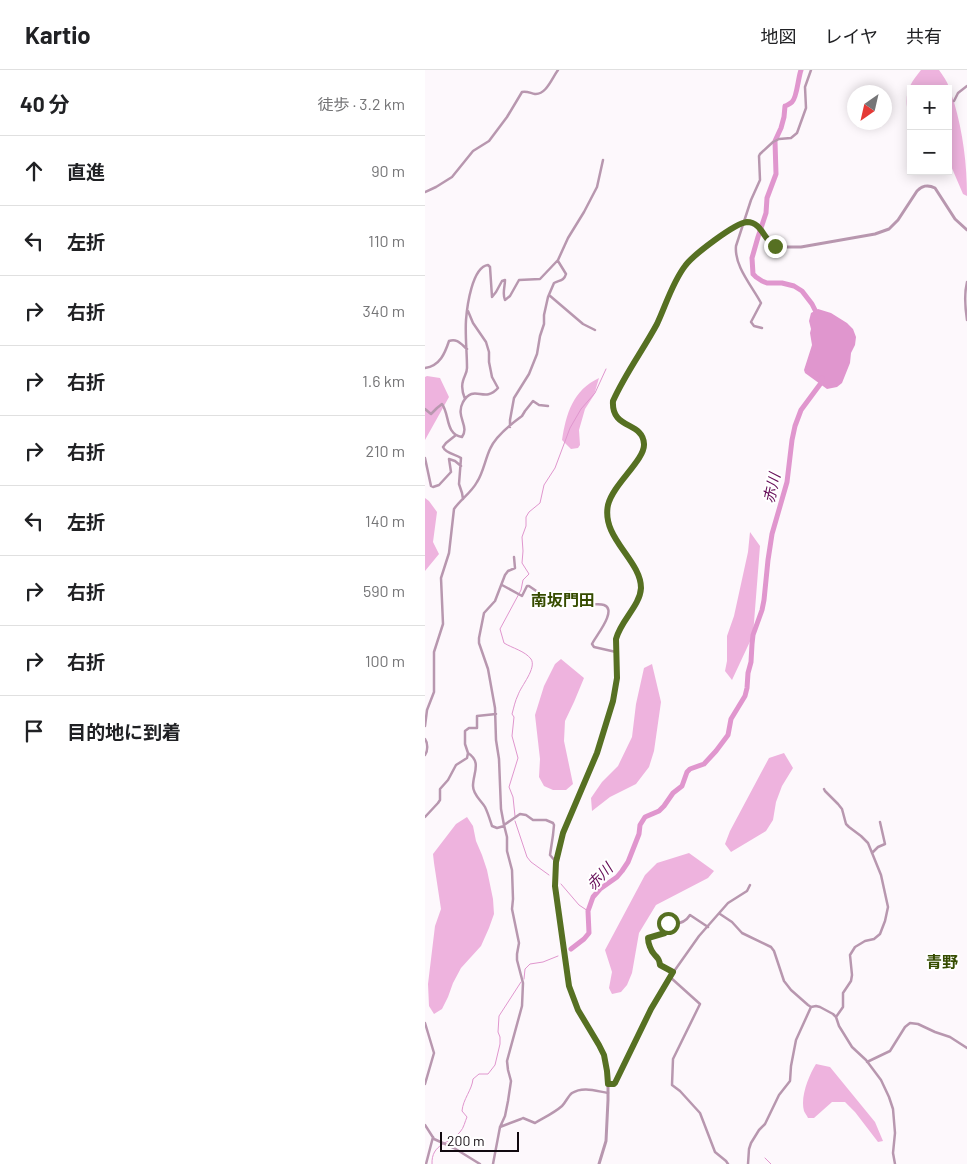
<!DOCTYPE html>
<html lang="ja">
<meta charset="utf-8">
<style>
:root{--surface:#fff;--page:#f2f2f2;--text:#202124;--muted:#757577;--line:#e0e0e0}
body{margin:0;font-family:Barlow,"Noto Sans JP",sans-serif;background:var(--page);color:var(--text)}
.controls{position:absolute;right:15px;top:15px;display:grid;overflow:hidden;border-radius:0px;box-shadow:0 2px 12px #0003}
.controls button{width:45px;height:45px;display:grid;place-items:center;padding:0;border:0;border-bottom:1px solid var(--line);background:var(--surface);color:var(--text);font:25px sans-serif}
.compass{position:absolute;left:422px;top:15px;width:45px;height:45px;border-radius:50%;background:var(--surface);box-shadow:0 2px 12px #0003;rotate:214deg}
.scale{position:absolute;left:15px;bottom:12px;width:79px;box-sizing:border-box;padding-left:5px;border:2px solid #11090f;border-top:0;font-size:14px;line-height:18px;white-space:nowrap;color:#11090f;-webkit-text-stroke:4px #fff;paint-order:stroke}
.stop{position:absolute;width:15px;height:15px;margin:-11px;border:4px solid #567022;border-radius:50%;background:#fff}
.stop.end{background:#567022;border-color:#fff;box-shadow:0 1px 5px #0008}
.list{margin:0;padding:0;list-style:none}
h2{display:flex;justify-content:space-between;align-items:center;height:65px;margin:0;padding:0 20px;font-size:21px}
h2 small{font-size:16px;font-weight:400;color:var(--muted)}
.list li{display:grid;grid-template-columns:32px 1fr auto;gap:15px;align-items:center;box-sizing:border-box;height:70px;padding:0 20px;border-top:1px solid var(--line)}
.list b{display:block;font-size:19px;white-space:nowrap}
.list em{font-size:16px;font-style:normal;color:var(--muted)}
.icon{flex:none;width:28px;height:28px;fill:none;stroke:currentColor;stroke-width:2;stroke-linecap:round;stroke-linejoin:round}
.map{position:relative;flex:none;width:542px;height:1094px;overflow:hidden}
header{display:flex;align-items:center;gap:30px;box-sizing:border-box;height:70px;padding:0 25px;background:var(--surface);border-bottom:1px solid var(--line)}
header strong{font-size:24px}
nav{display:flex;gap:28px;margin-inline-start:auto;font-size:18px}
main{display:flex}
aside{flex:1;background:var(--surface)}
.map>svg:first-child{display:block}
.green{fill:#eeb3de}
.water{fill:#e096ce}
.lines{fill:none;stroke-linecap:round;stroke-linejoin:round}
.stream{stroke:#e096ce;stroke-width:1}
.river{stroke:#e096ce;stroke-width:5}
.minor{stroke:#b897af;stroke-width:2.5}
.tertiary{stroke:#b897af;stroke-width:3}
.route{stroke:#567022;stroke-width:6}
.labels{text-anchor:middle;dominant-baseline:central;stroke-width:4;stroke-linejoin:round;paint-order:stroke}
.water-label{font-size:15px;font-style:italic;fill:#640b56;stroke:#fff}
.quarter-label{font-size:16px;font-weight:bold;fill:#364c00;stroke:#fff}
</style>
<header>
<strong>Kartio</strong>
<nav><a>地図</a><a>レイヤ</a><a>共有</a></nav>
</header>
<main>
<aside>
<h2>40 分<small>徒歩 · 3.2 km</small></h2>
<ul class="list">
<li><svg class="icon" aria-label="ahead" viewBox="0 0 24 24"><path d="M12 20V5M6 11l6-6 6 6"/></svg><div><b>直進</b></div><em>90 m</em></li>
<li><svg class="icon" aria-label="left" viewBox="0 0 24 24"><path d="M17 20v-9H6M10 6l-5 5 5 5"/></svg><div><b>左折</b></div><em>110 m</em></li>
<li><svg class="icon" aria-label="right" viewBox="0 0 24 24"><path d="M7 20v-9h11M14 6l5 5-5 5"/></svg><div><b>右折</b></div><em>340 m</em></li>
<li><svg class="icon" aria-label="right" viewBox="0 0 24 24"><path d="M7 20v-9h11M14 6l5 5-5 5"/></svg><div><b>右折</b></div><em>1.6 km</em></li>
<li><svg class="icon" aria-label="right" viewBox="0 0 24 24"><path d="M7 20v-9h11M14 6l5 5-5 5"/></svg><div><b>右折</b></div><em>210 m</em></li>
<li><svg class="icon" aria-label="left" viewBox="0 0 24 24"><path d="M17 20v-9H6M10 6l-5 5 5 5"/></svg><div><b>左折</b></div><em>140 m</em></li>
<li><svg class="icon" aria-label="right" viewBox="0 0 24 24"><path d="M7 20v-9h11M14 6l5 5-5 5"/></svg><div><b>右折</b></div><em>590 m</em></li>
<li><svg class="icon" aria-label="right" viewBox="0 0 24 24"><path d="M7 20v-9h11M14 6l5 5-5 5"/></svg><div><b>右折</b></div><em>100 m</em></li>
<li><svg class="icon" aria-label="arrive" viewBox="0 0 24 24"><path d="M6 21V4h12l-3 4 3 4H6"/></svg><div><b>目的地に到着</b></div></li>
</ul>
</aside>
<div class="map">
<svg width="542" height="1094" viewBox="0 0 542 1094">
<rect width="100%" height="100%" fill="#fdf8fc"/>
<path class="green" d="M 496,0 L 514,0 C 518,6 522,11 524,17 C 526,22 527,27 529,32 C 538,63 542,94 542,126 L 538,124 L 523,89 L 523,19 L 486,19 L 486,38 L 482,37 C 480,20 486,13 496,0 Z
M 2,306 L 15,308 L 24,327 L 0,370 L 0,307 Z
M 174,308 L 169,325 L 160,339 L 154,360 L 155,375 L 153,378 L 146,379 L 137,370 C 141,344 148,320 174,308 Z
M 0,428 L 4,431 L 12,442 L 8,472 L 14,484 L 0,501 Z
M 325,462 L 335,476 L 328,565 L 307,610 L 300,601 L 302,591 L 302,566 L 309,546 L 323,482 Z
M 136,589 L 159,608 L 149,632 L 140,651 L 139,671 L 148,714 L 141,720 L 128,720 L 119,716 L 114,707 L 115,689 L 110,645 L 119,616 L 130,594 Z
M 227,594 L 236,632 L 229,681 L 224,697 L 211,714 L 185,727 L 167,741 L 166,728 L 177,712 L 193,696 L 207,667 L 211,634 L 219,598 Z
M 359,683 L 368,698 L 357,716 L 351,732 L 348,750 L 341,761 L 306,782 L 300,774 L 305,761 L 344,688 Z
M 42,747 L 48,756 L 51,771 L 57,785 L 62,800 L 68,829 L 69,844 L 64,858 L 56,876 L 36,898 L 28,913 L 23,927 L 17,939 L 9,944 L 4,936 L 3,914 L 10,856 L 16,839 L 9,793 L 8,784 L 31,754 Z
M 264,783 L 289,801 L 283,808 L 231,835 L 214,863 L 207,903 L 202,915 L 196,922 L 187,924 L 184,918 L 187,902 L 180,880 L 220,805 L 232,793 Z
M 391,994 L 405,997 L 450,1052 L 458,1071 L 453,1072 L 430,1042 L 420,1032 L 407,1032 L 389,1048 L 383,1048 C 382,1046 380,1043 379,1041 C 375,1027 384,1005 391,994 Z"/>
<path class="water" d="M 393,239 L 406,243 L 422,253 L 428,259 L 431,267 L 430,275 L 426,283 L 425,293 L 417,313 L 412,317 L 402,319 L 380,303 L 379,300 L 387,275 L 385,263 L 386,259 L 384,251 L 386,243 Z"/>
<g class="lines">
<path class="stream" d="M 90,746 L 88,727 L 84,717 L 93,688 L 87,666 L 89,647 L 87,644 C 89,637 90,631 93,625 C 96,616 112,598 106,589 C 100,581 87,578 79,573 L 75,559 L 96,520 L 98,510 L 104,504 L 97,493 L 98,481 L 97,467 L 101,456 L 101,447 L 104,442 L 115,433 L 119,415 L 130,398 L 145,358 L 156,339 L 170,323 L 181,299
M 90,751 L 102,787 L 106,792 L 124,805
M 136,814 L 154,835 L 163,841
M 99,909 L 100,899 L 105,894 L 118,892 L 133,886
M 340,1088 L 346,1094
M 7,1094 C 6,1073 25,1074 35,1062 C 39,1058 40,1051 42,1047 L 37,1041 C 38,1029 47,1020 48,1009 L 54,1004 L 63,1004 L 70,995 L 75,974 L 75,967 L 73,962 L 74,946 L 96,912"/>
<path class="river" d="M 376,0 C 373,8 372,28 367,32 C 366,33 361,36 360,36 L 359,47 L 356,58 L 350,71 L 351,104 L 342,128 L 341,143 L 333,167 L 327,188 L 328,204 L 331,207 L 337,211 L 342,213 L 357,213 L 369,216 L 377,221 L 387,234 L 393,246
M 146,879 L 159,869 L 164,863 L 163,841 L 168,827 L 175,819 L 192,807 L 197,801 L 203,792 L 214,764 L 215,755 L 220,747 L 234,741 L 239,736 L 248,723 L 257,716 L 262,702 L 265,699 L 279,694 L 291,681 L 303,665 L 306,649 L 320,626 L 322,618 L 323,603 L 326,592 L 327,574 L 328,565 L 337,540 L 339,530 L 343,490 L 347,464 L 362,412 L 367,370 L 370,356 L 376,340 L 396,313 L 397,308"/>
<path class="minor" d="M 529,31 L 533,23 L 542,16
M 0,122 L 11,117 L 27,107 L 48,81 L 64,71 L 82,47 L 97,22 C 102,21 105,23 110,24 C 121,25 127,8 133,0
M 542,212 C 539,224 540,237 542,250
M 124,225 L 158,254 L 170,260
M 337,258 L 329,256 L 326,252 L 336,233 C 327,216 309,196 311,176 L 326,130 L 335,110 L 334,86 L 335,84 L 348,72 L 354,69 L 366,68 L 372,63 L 381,38 L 380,17 L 386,0
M 0,298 C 15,296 20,283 24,271 C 32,268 36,274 42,279
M 40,329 C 38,324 36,317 38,311 C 39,306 42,303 42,298 C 42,282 40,266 41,250 C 42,237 47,197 63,195 L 65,197 L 67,227 L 71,222 L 77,211 L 80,210 C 80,217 77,224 80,230 L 85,226 L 94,210 L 115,209 L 133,190 L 143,168 L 159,142 L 172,117 L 178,90
M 0,339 L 6,344 L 12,338 L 17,334 C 25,345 20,364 37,367 C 45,356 30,347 38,332 C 49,313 59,334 73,318 L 67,307 L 64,292 L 64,282 L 61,272 L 48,253 L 43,241
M 85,357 L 85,350 L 89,328 L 104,304 L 112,284 L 115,266 L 119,254 L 119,245 L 123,227 L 129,213 C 135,210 139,211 141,204 L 133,191
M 31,365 L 21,373 L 18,377 C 21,384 31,384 36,388 L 34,414 L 37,423 L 38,429
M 0,388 L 6,416 L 8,417 L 14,415 L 26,402 L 24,389 L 30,391 L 36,396
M 77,515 L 97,526 L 102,516 L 104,516 L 123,529 C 132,527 144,517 154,525 C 157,527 159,531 163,534 C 168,534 175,534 179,535 C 193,540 170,567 167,574 L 169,577 L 191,582
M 71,644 L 52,646 L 52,658 L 44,658 L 40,661 L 40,674 L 43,683 C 57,692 48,703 48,716 C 48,725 56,730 60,737 C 63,743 65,750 67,756 L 72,758 L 79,756
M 0,656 L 2,640 L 9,622 L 9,582 L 18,554 L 16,508 L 24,483 L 29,439 C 36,429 46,423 52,412 C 58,403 60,390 65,379 C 70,367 86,354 97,346 L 100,341 L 108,331 L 114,335 L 123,336
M 0,669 C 3,673 3,681 0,685
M 399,719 L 400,721 L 413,734 L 417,739 L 421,754 L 424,757 L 436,766 L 443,773 L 456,805 L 463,837 L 460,851 L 455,864 L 449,869 L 440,871 L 430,877 L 425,885 L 427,905 L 426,911 L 418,923 L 418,937 L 411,947
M 0,747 L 13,733 L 15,730 L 15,719 L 23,710 L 31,695 L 42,688 L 43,683
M 79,755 L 95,744 L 101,745 L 108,750 L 121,750 L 128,753 L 129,755 L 128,765 L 125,785 L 131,792
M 447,783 L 453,777 L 460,774 L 455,752
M 295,844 L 307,852 L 317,863 L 346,877 L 349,881 L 359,911 L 366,920 L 383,935 L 386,937 L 391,936 L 395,937 L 408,944 L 411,947 L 414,956 L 427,977 L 441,990 L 456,1010 L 464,1027 L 468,1039 L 470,1063 L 468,1083 L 470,1094
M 249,902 L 235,895 C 234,888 233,889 229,884 C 226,881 223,873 223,869 L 240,863 L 243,853 C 253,855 260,853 265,845 L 283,857
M 245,907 L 275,934 L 248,989 L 247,1015 L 255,1021 L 275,1043 L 290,1082 L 301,1091 L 303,1094
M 0,953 L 9,983 L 0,1014
M 442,992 L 465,981 L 480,957 L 485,953 L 493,954 L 510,962 L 525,967 L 542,978
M 183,1014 L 189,1014 L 190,1013 L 226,939 L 245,907 L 274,866 L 303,833 L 322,821 L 325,815
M 0,1055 L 9,1069 L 29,1078 L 55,1094
M 75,1057 L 96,1049 L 98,1048 L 110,1053 C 120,1047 129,1043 137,1036 C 141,1032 143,1026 147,1023 C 158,1016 171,1021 183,1023
M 1,1094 L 8,1067
M 68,1094 L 75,1057 L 80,1046 L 83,1031 L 86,1011 L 83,1000 L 82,991 L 97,936 L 98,913 L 92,890 L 92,884 L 94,873 L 87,839 L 88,829 L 87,800 L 82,781 L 82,767 L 79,755 L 76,739 L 74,689 L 71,670 L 70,638 L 63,599 L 54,573 L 54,568 L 59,543 L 70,531 L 80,505 L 83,501 L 90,498 L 89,487
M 323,1094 L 324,1079 L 326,1073 L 334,1060 L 340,1054 L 354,1025 L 365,1011 L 366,996 L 371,970 L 386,937"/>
<path class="tertiary" d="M 174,1094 L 181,1071 L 183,1030 L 183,1001 L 179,985 L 174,975 L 153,940 L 146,924 L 131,826 L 130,803 L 134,777 L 138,763 L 168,693 L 188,631 L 192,609 L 191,569 C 196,550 215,536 216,518 C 216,489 176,468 183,435 C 187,415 220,390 219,374 C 218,351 186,360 188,331 L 231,254 L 249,216 L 258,198 L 269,187 L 281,177 L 313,155 L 321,152 L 328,153 L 333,157 L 346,174 L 350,176 L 361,177 L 376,177 L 450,164 L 464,159 L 473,150 L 492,121 C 497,116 502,114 510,118 L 530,149 L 542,160"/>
</g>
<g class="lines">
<path class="route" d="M 243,853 L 240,863 L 223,868 C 223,873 226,881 229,884 C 233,889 234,888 235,895 L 248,902 L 226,939 L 190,1013 L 189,1014 L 183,1014 L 182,1001 L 179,985 L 174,975 L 153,940 L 144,916 L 130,816 L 131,792 L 138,763 L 172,683 L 188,631 L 192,608 L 191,569 C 196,550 215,536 216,518 C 216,490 176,468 183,435 C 188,414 220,390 219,374 C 218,351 186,360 188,331 C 200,304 218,280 232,254 C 241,235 247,213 260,196 C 268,185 310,153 322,152 C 337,152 339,171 350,176"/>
</g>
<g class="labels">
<g class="water-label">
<text transform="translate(346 418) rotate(-77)">赤川</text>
<text transform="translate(174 806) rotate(-46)">赤川</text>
</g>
<g class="quarter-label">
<text x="138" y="529">南坂門田</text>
<text x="517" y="891">青野</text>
</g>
</g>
</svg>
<div class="controls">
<button>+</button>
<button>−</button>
</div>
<svg class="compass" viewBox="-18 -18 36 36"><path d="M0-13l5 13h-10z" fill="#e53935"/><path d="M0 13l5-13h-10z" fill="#757577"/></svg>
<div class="scale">200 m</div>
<div class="stop" style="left:243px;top:853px"></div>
<div class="stop end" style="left:350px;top:176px"></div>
</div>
</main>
